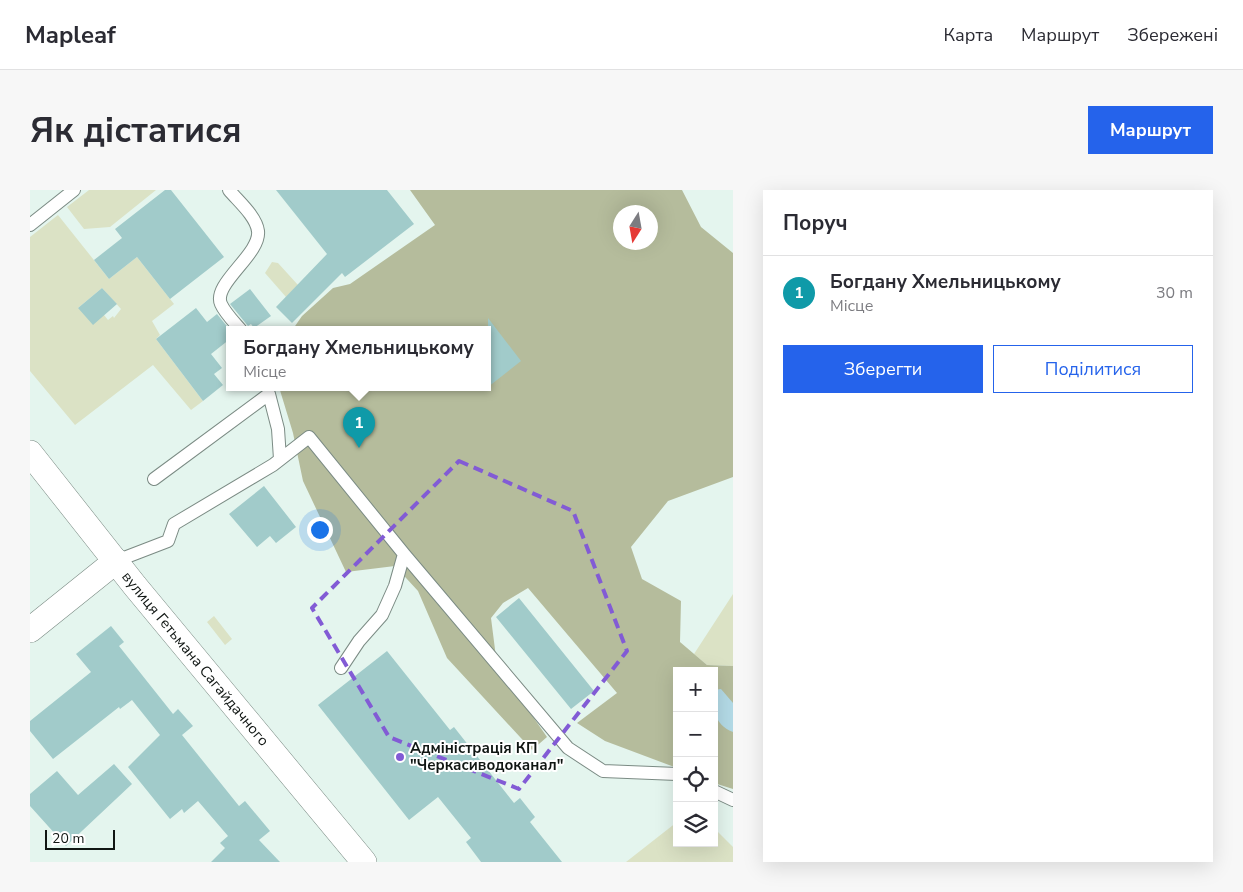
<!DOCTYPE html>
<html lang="uk">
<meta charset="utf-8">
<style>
:root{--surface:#fff;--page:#f7f7f7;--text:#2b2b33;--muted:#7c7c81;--line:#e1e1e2;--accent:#2563eb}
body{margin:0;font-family:"Nunito Sans",sans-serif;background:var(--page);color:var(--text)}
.controls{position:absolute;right:15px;bottom:15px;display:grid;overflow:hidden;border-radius:0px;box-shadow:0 5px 20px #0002}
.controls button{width:45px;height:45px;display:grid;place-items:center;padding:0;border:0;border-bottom:1px solid var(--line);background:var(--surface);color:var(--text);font:25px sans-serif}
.compass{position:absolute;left:583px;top:15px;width:45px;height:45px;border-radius:50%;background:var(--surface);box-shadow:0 5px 20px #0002;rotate:191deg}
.scale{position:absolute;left:15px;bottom:12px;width:70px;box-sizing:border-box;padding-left:5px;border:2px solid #101613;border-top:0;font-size:14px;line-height:18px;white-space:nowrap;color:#101613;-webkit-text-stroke:4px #fff;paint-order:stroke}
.you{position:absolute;left:289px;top:339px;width:18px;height:18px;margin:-12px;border:4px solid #fff;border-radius:50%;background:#1a73e8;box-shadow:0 0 0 8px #1a73e833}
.badge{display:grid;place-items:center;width:32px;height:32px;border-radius:50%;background:var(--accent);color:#fff;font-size:16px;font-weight:700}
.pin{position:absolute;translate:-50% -41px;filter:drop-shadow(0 1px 2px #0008)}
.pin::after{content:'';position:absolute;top:26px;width:18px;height:15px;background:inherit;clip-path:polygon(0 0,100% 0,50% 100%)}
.popup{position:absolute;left:196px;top:136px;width:265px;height:65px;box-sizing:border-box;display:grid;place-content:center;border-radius:0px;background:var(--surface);filter:drop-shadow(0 1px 4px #0005);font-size:16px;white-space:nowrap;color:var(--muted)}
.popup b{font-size:19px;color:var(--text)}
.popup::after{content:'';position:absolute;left:50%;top:100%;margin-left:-10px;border:10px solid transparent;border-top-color:var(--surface)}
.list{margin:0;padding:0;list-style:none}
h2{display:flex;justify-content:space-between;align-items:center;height:65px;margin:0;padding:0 20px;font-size:21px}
h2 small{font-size:16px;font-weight:400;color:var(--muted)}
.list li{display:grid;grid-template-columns:32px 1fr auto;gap:15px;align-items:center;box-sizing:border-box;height:75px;padding:0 20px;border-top:1px solid var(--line)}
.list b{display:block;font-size:19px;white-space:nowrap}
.list p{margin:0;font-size:16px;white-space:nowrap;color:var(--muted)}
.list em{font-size:16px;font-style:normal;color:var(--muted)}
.actions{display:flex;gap:10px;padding:15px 20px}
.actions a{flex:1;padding:11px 0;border:1px solid var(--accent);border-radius:0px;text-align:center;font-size:18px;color:var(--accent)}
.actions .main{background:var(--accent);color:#fff}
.icon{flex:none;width:28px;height:28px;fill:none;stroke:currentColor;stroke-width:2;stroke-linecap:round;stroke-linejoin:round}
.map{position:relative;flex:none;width:703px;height:672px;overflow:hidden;border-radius:0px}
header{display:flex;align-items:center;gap:30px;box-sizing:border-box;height:70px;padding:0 25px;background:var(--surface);border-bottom:1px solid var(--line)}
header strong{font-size:24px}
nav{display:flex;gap:28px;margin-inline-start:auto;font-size:18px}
.intro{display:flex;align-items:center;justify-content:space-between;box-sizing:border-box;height:120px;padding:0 30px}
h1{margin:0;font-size:35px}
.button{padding:12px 22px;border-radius:0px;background:var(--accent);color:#fff;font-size:18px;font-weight:700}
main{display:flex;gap:30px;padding:0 30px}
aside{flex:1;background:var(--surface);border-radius:0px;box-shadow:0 5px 20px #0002}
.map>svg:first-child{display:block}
.green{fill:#dbe2c5;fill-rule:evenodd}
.forest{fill:#b5bc9c;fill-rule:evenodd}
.water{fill:#b3dae6}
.building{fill:#a1cbca}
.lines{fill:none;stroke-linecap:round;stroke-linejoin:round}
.lane-casing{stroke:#7b8b84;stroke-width:14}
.street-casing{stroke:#7b8b84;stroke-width:26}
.lane{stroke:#fff;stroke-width:12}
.street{stroke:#fff;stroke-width:25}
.marked{fill:none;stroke:#825bd5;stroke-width:4;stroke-dasharray:10 6;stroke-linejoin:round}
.poi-dot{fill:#825bd5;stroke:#fff;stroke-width:2}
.labels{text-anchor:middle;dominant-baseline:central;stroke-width:4;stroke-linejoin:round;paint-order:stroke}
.street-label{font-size:15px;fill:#101613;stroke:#fff}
.poi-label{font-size:15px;font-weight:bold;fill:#101613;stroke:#fff;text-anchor:start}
</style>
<header>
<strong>Mapleaf</strong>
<nav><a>Карта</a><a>Маршрут</a><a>Збережені</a></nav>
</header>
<div class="intro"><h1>Як дістатися</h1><a class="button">Маршрут</a></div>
<main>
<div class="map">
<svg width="703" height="672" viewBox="0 0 703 672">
<rect width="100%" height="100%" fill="#e4f5ee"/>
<path class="green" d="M 59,0 L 126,0 L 80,37 L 54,39 L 37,17 Z
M 28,25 L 79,89 L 107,67 L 144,114 L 122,131 L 130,145 L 126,149 L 173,211 L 161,220 L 123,175 L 45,235 L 0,181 L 0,47 ZM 72,98 L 91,119 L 84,128 L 83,126 L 78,130 L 74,125 L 48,118 Z
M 242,72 L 248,73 L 268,95 L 256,107 L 235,83 Z
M 703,404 L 703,476 L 677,475 L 664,464 Z
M 184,426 L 202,449 L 195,455 L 177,432 Z
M 647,632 L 647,653 L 684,653 L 684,638 L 703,657 L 703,672 L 596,672 Z"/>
<path class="forest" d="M 380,0 L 652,0 L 671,37 L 703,63 L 703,287 L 638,311 L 601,357 L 612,389 L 651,411 L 650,452 L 677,475 L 703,476 L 703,599 L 684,593 L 684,481 L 647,481 L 647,578 L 575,551 L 547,533 L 587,503 L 498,398 L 473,413 L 461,428 L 467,475 L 517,547 L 502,560 L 417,468 L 388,401 L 365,376 L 316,382 L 273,291 L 263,243 L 249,197 L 458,197 L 458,139 L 263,139 L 272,126 L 303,98 L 320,94 L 405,35 ZM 590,22 L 620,22 L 620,52 L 590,52 Z"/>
<path class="water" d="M 691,499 L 703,513 L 703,542 C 683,534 684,519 684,500 Z"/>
<path class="building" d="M 135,0 L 141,0 L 194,67 L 140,109 L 107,67 L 79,89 L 64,70 L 92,48 L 85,39 Z
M 246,0 L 357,0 L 384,34 L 315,87 L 312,83 L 262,133 L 246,117 L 297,64 Z
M 72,98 L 87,114 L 63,135 L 48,118 Z
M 220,99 L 241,126 L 224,138 L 221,134 L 218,136 L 200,114 Z
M 166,118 L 177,132 L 187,124 L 200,140 L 200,149 L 181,164 L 192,178 L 184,184 L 193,195 L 173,211 L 126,149 Z
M 458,128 L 491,171 L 458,197 Z
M 234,296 L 266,337 L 246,353 L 240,346 L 227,357 L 199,324 Z
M 489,408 L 564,501 L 541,519 L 466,427 Z
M 81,436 L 94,452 L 89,456 L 143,524 L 148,519 L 163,536 L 152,545 L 209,616 L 215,611 L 240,641 L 229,650 L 250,672 L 181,672 L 195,658 L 190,653 L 198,646 L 168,611 L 154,623 L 152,619 L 140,629 L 98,577 L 130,545 L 102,510 L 90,519 L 89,517 L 23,569 L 0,541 L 0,531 L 61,482 L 46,464 Z
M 357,461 L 420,540 L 424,537 L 484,613 L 490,608 L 505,627 L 500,632 L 532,672 L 451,672 L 436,652 L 441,648 L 408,607 L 379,630 L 288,515 Z
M 84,574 L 102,594 L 36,656 L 0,616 L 0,604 L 27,581 L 48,605 Z"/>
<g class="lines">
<g class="lane-casing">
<path id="lane" d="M 199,0 C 208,11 226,26 228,41 C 231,64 182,94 191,114 C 195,123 204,132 210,139
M 0,35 L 44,0
M 124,289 L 239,204 L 248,239 L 250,269
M 86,371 L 138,351 L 144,334 L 243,275 L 279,247 L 374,364 L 538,558 L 573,581 L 647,584
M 311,478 L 329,451 L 352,425 L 365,396 L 374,364
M 684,601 L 703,610"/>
</g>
<g class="street-casing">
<g id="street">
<path id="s1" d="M 0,263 L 105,396 L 334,672"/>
<path d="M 0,440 L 86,371"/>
</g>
</g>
<use href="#lane" class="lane"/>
<use href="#street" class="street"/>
</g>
<path class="marked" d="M 429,271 L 543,321 L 597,461 L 489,599 L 359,547 L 282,418 Z"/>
<circle class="poi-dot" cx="370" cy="567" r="5"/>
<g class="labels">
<g class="street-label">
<text stroke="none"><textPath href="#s1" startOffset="264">вулиця Гетьмана Сагайдачного</textPath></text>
</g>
<g class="poi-label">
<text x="380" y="558">Адміністрація КП<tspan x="380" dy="17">"Черкасиводоканал"</tspan></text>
</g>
</g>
</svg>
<div class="controls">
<button>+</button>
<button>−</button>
<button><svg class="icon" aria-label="locate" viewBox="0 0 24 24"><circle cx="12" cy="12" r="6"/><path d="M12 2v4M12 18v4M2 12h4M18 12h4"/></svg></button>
<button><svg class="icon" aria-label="layers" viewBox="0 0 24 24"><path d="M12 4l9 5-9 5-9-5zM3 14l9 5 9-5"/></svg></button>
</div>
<svg class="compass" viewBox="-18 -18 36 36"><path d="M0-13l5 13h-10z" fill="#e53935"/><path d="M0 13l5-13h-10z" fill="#7c7c81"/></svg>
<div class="scale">20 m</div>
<div class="you"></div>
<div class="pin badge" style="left:329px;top:258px;background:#0f9aa8">1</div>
<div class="popup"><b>Богдану Хмельницькому</b>Місце</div>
</div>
<aside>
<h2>Поруч<small></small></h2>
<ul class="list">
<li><span class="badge" style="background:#0f9aa8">1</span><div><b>Богдану Хмельницькому</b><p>Місце</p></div><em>30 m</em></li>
</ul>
<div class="actions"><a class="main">Зберегти</a><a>Поділитися</a></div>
</aside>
</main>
